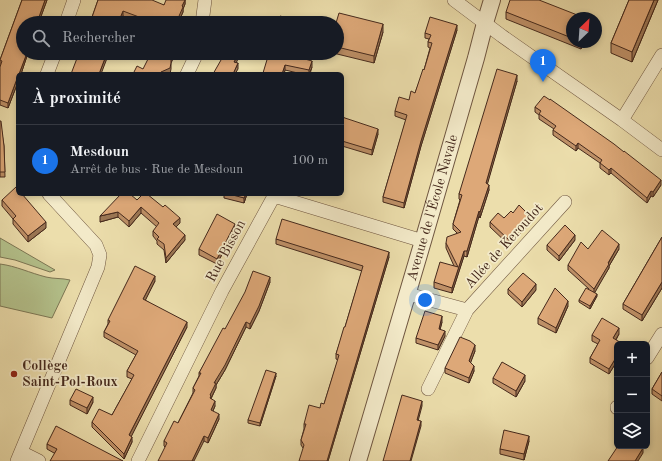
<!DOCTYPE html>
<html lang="fr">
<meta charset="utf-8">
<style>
:root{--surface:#171b24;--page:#20242c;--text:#f1f3f6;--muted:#9ea1a6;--line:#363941;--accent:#1a73e8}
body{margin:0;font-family:"Old Standard TT",serif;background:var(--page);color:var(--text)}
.controls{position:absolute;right:12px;bottom:12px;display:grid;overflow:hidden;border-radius:6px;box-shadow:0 2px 6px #0003}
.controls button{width:36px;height:36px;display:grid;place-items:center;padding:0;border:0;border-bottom:1px solid var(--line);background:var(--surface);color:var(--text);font:20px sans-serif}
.compass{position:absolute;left:566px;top:12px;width:36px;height:36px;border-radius:50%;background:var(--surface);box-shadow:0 2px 6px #0003;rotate:25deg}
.you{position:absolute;left:425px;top:300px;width:14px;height:14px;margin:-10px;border:3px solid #fff;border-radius:50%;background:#1a73e8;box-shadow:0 0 0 6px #1a73e833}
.badge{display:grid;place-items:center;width:26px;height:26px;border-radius:50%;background:var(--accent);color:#fff;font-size:13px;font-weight:700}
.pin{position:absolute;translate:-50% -33px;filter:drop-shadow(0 1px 2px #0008)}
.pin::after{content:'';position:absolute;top:21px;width:14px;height:12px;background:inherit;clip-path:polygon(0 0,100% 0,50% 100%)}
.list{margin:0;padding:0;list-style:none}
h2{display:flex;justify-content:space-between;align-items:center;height:52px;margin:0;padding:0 16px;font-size:17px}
h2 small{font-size:13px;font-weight:400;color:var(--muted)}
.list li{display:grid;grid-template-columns:26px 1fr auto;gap:12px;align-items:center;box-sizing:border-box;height:72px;padding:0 16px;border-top:1px solid var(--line)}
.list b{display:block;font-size:15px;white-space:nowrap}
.list p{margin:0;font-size:13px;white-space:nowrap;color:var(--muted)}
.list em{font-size:13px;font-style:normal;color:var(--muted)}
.icon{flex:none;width:22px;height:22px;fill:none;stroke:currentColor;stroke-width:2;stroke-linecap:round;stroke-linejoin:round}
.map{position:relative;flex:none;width:662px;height:461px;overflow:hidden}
.search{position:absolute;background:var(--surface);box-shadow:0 2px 6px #0003;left:16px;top:16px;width:328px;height:44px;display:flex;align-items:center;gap:10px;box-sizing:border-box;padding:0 14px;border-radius:22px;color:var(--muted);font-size:15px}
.panel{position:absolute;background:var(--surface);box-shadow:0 2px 6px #0003;left:16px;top:72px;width:328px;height:124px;border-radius:6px}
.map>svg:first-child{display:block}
.green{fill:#b4c28c;stroke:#7c7654}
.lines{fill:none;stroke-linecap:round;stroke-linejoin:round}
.minor-casing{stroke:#6f5640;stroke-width:14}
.tertiary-casing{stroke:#6f5640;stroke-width:18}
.minor{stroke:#f3eac9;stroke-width:13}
.tertiary{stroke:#f3eac9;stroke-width:16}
.wall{fill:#be9067;stroke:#45291c}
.shaded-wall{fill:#9b7654;stroke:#45291c}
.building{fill:#dda878;stroke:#45291c}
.poi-dot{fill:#8f2418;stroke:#f3eac9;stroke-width:1.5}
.labels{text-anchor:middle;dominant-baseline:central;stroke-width:3.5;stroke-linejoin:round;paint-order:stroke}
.street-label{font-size:14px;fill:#45291c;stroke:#f3eac9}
.poi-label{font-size:14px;font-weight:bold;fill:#45291c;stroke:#f3eac9;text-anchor:start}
</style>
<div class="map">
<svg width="662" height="461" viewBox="0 0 662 461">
<rect width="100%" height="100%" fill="#ecdeac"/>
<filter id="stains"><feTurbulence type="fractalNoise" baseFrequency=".005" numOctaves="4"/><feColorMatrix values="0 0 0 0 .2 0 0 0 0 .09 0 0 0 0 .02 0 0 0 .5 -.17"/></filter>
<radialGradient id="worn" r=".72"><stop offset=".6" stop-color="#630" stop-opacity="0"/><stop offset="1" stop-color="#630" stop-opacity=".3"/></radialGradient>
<path class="green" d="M 0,238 L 55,270 L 50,272 L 15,260 L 0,257 Z
M 0,264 C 16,266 30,273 46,277 C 54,279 62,278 70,280 L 52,318 L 0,306 Z"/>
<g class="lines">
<g class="minor-casing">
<path id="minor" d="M 454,0 L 502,36 L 622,120 L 662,150
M 66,23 L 74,0
M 202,23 L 205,0
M 47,74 L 55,53
M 187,74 L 197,53
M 622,120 L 662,55
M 408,294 L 467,310 L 565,202
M 647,358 L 662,334
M 428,389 L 467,310
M 617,408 L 617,407
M 21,452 L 39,461
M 17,461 L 98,267 L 100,255 L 96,245 L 49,194
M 138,461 L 222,291 L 274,196 L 423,241"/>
</g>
<g class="tertiary-casing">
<g id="tertiary">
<path id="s1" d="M 358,461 L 423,241 L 476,58 L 485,23 L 492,0"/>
</g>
</g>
<use href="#minor" class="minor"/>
<use href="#tertiary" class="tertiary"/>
</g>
<path class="wall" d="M 22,0 L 47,0 L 40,19 L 40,23 L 23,23 L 23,53 L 28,53 L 21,74 L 18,74 L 18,82 L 8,108 L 0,105 L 0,60 Z
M 98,0 L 164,5 L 185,0 L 185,4 L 183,9 L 183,12 L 178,23 L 141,23 L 123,16 L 120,23 L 90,23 Z
M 629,0 L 658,0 L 632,62 L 611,53 L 611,43 Z
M 506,12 L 572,18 L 572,42 L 584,42 L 581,49 L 506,19 Z
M 337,23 L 383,32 L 374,63 L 333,53 L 337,53 Z
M 457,30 L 421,146 L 404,208 L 383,202 L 383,197 L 406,120 L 395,116 L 395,111 L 409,100 L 415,93 L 424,70 L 430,48 L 428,47 L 428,42 L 429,39 L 425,38 L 425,33 Z
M 289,54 L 312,67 L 310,74 L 302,74 L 285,70 L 284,74 L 263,74 L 263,73 Z
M 517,81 L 487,184 L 489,190 L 480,218 L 479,216 L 467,257 L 464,256 L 452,293 L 434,288 L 434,282 L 454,266 L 446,248 L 446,243 L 457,233 L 453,229 L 453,224 L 460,200 L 459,199 L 459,194 Z
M 535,107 L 661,185 L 653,197 L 651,196 L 647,203 L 611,173 L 609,175 L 600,168 L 600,163 L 578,148 L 576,151 L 553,135 L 553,130 L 554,129 L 539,119 L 539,115 L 535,112 Z
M 342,117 L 378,134 L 372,155 L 342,146 Z
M 0,121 L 4,146 L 5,177 L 0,177 Z
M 224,194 L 247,194 L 244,203 L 224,198 Z
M 2,200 L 46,228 L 28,242 L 13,224 L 13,219 L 2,206 Z
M 137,200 L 180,223 L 176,227 L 185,240 L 166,263 L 164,250 L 157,244 L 157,241 L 153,236 L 153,231 L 157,227 L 141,213 L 129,227 L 118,217 L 100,222 Z
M 513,213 L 531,222 L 509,245 L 490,227 L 490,222 L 504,218 Z
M 235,229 L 217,264 L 199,255 L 199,249 Z
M 662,237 L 662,288 L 642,321 L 623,309 L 623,304 Z
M 276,239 L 389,257 L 328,461 L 303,448 L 301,445 L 301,440 L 304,429 L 304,424 L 324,404 L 338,360 L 336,359 L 336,354 L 345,327 L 362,271 L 276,244 Z
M 575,240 L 559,261 L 547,250 L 547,245 Z
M 588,249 L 619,249 L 609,266 L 609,268 L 594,292 L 597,296 L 590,309 L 579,302 L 579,300 L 589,289 L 568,270 L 568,265 Z
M 155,281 L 145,300 L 187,327 L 131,436 L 132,442 L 124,459 L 92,427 L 92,422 L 112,415 L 132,379 L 127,377 L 127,371 L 136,355 L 104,337 L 104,332 L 108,324 L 108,320 Z
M 270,282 L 259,311 L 250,329 L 246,327 L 225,370 L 216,385 L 216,388 L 211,399 L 215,406 L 213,411 L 219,419 L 208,443 L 204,441 L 165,447 L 164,446 L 164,441 L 178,423 L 193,393 L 193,388 L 199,376 L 199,373 L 225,329 Z
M 508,289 L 536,290 L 522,307 L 508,294 Z
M 568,306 L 556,333 L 538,324 L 538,318 Z
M 442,322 L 440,329 L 445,336 L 438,350 L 416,343 L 416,338 Z
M 619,334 L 616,340 L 617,344 L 617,361 L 609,374 L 590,363 L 590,358 L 598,344 L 592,341 L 592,335 Z
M 475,351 L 470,363 L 474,371 L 469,383 L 445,373 L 445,368 Z
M 662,372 L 662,401 L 652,394 L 652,389 Z
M 276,376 L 260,426 L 248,423 L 248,420 Z
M 493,378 L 525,381 L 516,397 L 493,383 Z
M 70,400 L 93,402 L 87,414 L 70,405 Z
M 529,441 L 524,460 L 500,454 L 500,449 Z
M 47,444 L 123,461 L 54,453 L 47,449 Z"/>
<path class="shaded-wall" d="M 45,0 L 47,0 L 40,19 L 40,23 L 38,23 L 39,17 Z
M 185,0 L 185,4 L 183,9 L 183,12 L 178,23 L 176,23 L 182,6 Z
M 654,0 L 658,0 L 632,62 L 632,52 Z
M 123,11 L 123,16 L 120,23 L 118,23 Z
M 383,24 L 383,32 L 374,63 L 374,56 Z
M 457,25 L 457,30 L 421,146 L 404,208 L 404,203 L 421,141 Z
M 581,42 L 584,42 L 581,49 Z
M 27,53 L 28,53 L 21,74 L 19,74 Z
M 107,53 L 109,53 L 101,74 L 99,74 Z
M 174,53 L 176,53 L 171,63 L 171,69 L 170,74 L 161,74 L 161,72 L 171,59 Z
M 239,53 L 241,53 L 234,67 L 234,62 Z
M 312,61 L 312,67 L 309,74 L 309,70 Z
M 238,63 L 238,69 L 235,74 L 233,74 Z
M 285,65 L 285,70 L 284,74 L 282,74 Z
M 517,75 L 517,81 L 486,189 L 486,183 Z
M 18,76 L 18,82 L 8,108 L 8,103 Z
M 378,129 L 378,134 L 372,155 L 372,150 Z
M 578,143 L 578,148 L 576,151 L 576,146 Z
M 611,168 L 611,173 L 609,175 L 609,170 Z
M 661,180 L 661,185 L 653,197 L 653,192 Z
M 489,185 L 489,190 L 480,218 L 480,212 Z
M 651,191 L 651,196 L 647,203 L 647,198 Z
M 246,194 L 247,194 L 244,203 L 244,198 Z
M 141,207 L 141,213 L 129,227 L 129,221 Z
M 479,211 L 479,216 L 467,257 L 467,251 Z
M 118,212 L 118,217 L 100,222 L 100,216 Z
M 531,217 L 531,222 L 509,245 L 509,240 Z
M 180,218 L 180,223 L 173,230 L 173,224 Z
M 46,222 L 46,228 L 28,242 L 28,236 Z
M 235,224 L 235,229 L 217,264 L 217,259 Z
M 185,235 L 185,240 L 166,263 L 166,258 Z
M 575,235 L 575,240 L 559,261 L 559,256 Z
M 619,244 L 619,249 L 609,266 L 609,268 L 594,294 L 594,289 Z
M 464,251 L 464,256 L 452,293 L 452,288 Z
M 389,252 L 389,257 L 328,461 L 327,461 Z
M 155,276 L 155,281 L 143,305 L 143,299 Z
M 270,277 L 270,282 L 259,311 L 250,329 L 250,324 Z
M 662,282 L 662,288 L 642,321 L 642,315 Z
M 536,284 L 536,290 L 522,307 L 522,302 Z
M 597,294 L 597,296 L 590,309 L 590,306 Z
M 568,301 L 568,306 L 556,333 L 556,328 Z
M 442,316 L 442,322 L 439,334 L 439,329 Z
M 187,322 L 187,327 L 129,441 L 129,435 Z
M 246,322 L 246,327 L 225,370 L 216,385 L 216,388 L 211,398 L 211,401 L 210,395 L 214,383 Z
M 619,328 L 619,334 L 613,344 L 613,338 Z
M 445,331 L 445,336 L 438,350 L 438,345 Z
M 475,345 L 475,351 L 469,367 L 469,361 Z
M 617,356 L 617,361 L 609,374 L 609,369 Z
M 474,366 L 474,371 L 469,383 L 469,378 Z
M 276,373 L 276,376 L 260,426 L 260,423 Z
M 525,375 L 525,381 L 516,397 L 516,391 Z
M 93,397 L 93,402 L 87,414 L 87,408 Z
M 215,401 L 215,406 L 211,415 L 211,410 Z
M 422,401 L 422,406 L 417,425 L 417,420 Z
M 219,414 L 219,419 L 208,443 L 208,438 Z
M 421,421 L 421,426 L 411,461 L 410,461 Z
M 204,436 L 204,441 L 194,461 L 192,461 Z
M 529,436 L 529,441 L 524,460 L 524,454 Z
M 132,437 L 132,442 L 124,459 L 124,454 Z
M 643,448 L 643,453 L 638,461 L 635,461 Z"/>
<path class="building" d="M 22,0 L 45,0 L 39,17 L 40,17 L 38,23 L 23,23 L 23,53 L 27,53 L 19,74 L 18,74 L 18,76 L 8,103 L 0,100 L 0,67 L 2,61 L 0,60 Z
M 98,0 L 152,0 L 164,5 L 166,0 L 185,0 L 182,6 L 183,7 L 176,23 L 155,23 L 123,11 L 118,23 L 90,23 Z
M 510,0 L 539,0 L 585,18 L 572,18 L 572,38 L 506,12 Z
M 629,0 L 654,0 L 632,52 L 611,43 Z
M 339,13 L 383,24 L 374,56 L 337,47 L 337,23 L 336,23 Z
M 280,16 L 298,21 L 297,23 L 278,23 Z
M 430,17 L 457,25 L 421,141 L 404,203 L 383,197 L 407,115 L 395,111 L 399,97 L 409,100 L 411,91 L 415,93 L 423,69 L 424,70 L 432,43 L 428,42 L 431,35 L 425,33 Z
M 236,18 L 246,23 L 233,23 Z
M 79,53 L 107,53 L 99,74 L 71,74 Z
M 151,53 L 174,53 L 171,59 L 171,63 L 170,68 L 161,72 L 161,74 L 133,74 L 137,66 L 143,69 Z
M 225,53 L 239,53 L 234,62 L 238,63 L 233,74 L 213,74 Z
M 269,53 L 288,53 L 287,54 L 312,61 L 309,70 L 285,65 L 282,74 L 268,74 L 263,73 Z
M 497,69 L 517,75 L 486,183 L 489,185 L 480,212 L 479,211 L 467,251 L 464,251 L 452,288 L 434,282 L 440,262 L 458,267 L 446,243 L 447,237 L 461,232 L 453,224 L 462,195 L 459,194 Z
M 544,96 L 550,100 L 550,99 L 614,144 L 624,152 L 624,151 L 661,180 L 653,192 L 651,191 L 647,198 L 611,168 L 609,170 L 600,163 L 602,160 L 578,143 L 576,146 L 553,130 L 556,126 L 539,114 L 541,111 L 535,107 Z
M 342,117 L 378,129 L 372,150 L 342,141 Z
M 0,121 L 1,121 L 4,146 L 5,172 L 0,172 Z
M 16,187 L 18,189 L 18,194 L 22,194 L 46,222 L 28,236 L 13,219 L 16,216 L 2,200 Z
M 121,194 L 130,194 L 137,200 L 143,194 L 147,194 L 163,207 L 165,205 L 180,218 L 173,224 L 185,235 L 166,258 L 164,244 L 157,239 L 159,237 L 153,231 L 159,223 L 141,207 L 129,221 L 118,212 L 100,216 Z
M 229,194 L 246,194 L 244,198 Z
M 519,205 L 531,217 L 509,240 L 490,222 L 498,213 L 504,218 L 511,211 L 513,213 Z
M 217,214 L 235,224 L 217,259 L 199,249 Z
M 282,219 L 389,252 L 327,461 L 299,461 L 304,445 L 301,440 L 306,424 L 304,424 L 309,405 L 320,408 L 321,403 L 324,404 L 339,355 L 336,354 L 344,327 L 345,327 L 363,266 L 276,239 Z
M 565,225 L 575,235 L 559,256 L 547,245 Z
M 602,230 L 619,244 L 608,263 L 609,264 L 594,289 L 568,265 L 581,242 L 588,249 Z
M 662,237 L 662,282 L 642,315 L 623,304 Z
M 135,266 L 155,276 L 143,299 L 187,322 L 129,435 L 132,437 L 124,454 L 92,422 L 99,409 L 112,415 L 134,375 L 127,371 L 138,351 L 104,332 L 110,321 L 108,320 Z
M 253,271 L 270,277 L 259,306 L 250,324 L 246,322 L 225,365 L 214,383 L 216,383 L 210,395 L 211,396 L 210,398 L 215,401 L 211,410 L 219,414 L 208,438 L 204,436 L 192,461 L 158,461 L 167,443 L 164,441 L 174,421 L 178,423 L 195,390 L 193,388 L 201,373 L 199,373 L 223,328 L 225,329 L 245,292 Z
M 523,273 L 536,284 L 522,302 L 508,289 Z
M 555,288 L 568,301 L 556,328 L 538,318 Z
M 586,288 L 597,294 L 590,306 L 579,300 Z
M 425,311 L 442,316 L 439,329 L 445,331 L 438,345 L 416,338 Z
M 602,318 L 619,328 L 613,338 L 623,344 L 617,344 L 617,356 L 609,369 L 590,358 L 600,340 L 592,335 Z
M 460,337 L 470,341 L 475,345 L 469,361 L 474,366 L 469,378 L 445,368 Z
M 502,362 L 525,375 L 516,391 L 493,378 Z
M 266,370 L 276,373 L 260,423 L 248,420 Z
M 662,372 L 662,396 L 652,389 Z
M 76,389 L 93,397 L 87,408 L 70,400 Z
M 402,395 L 422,401 L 417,420 L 421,421 L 410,461 L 383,461 Z
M 56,426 L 123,461 L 50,461 L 57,449 L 47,444 Z
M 504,430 L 529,436 L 524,454 L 500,449 Z
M 618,446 L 640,446 L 643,448 L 635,461 L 608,461 Z"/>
<circle class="poi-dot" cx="14" cy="374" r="4"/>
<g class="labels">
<g class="street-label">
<text stroke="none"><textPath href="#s1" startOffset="264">Avenue de l'École Navale</textPath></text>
<text transform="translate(504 246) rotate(-48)">Allée de Keroudot</text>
<text transform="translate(226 251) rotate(-62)">Rue Bisson</text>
</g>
<g class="poi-label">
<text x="22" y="366">Collège<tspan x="22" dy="16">Saint-Pol-Roux</tspan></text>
</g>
</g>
<rect width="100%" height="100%" filter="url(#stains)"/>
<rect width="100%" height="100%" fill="url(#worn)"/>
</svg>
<div class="controls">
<button>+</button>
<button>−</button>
<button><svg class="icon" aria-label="layers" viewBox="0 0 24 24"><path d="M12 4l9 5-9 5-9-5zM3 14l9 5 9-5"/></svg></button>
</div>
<svg class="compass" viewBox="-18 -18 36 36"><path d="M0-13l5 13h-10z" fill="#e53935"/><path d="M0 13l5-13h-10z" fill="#9ea1a6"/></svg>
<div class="you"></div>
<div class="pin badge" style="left:543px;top:82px">1</div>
<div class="search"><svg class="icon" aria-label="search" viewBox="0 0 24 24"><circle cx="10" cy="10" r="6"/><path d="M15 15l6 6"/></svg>Rechercher</div>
<section class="panel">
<h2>À proximité<small></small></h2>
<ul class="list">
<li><span class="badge">1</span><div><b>Mesdoun</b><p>Arrêt de bus · Rue de Mesdoun</p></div><em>100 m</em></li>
</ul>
</section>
</div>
